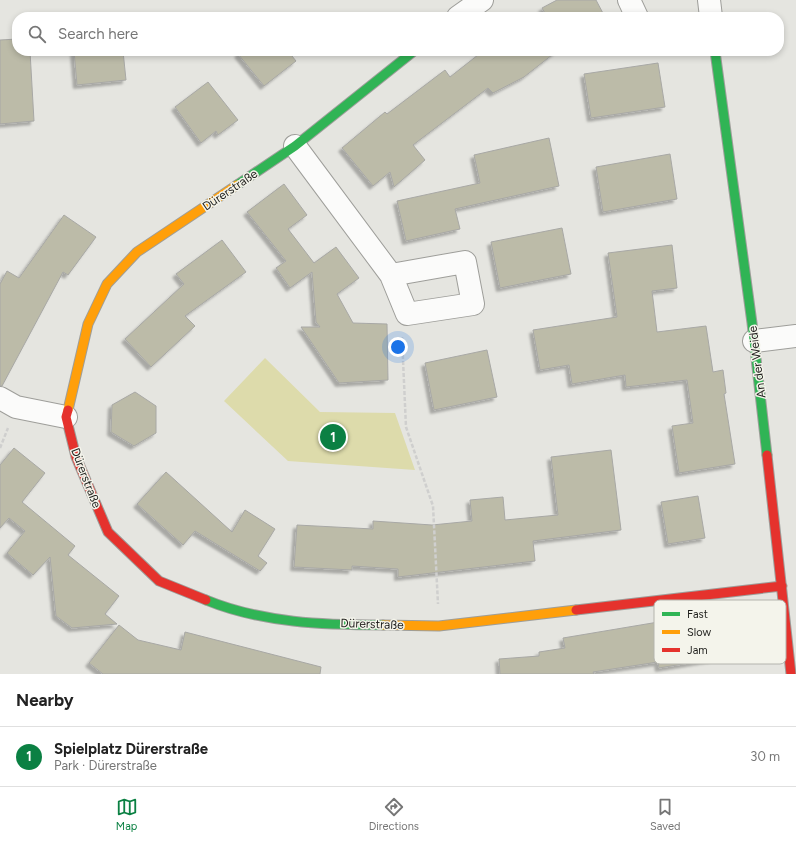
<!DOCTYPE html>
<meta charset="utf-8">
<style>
:root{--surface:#fff;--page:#f6f6f6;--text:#222;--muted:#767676;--line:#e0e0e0;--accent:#0b8043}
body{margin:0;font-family:Figtree,sans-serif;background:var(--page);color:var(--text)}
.you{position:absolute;left:398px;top:347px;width:14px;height:14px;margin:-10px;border:3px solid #fff;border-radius:50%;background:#1a73e8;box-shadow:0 0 0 6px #1a73e833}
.badge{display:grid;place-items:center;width:26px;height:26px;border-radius:50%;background:var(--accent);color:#fff;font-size:13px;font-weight:700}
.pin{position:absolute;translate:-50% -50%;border:2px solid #fff;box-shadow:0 1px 4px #0006}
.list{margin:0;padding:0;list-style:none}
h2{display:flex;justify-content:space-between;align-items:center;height:52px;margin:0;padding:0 16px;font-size:17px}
h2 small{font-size:13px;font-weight:400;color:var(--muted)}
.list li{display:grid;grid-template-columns:26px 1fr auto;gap:12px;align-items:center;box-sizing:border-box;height:60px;padding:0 16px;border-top:1px solid var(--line)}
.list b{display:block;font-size:15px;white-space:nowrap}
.list p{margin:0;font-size:13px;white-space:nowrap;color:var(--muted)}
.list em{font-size:13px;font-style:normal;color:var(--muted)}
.icon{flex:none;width:22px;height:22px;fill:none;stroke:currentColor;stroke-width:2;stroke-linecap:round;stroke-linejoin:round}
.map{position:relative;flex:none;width:796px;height:674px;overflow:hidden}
.search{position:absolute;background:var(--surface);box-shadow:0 2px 6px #0003;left:12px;right:12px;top:12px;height:44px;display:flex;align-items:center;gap:10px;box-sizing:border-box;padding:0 14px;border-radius:16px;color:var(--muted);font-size:15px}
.sheet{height:112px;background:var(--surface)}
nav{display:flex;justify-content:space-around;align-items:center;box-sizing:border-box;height:56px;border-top:1px solid var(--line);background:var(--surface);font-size:11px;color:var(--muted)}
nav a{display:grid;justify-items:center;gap:2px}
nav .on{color:var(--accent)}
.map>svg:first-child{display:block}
.green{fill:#dddbab}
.building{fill:#bcbba8;stroke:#a8a8a5;filter:url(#shadow)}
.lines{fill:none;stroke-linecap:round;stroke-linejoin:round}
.street-casing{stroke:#9e9e9a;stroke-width:24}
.fast-casing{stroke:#9e9e9a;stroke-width:11}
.slow-casing{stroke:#9e9e9a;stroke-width:11}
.jam-casing{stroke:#9e9e9a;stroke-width:11}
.path{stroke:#cfcfce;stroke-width:2.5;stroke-dasharray:4 2;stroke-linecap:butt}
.street{stroke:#fbfbfa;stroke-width:22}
.fast{stroke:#30b455;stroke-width:9}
.slow{stroke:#ff9f0a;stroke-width:9}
.jam{stroke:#e5322d;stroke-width:9}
.labels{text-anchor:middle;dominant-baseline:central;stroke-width:3;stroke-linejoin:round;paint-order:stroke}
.street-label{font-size:12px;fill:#1f1f1c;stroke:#f4f4eb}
.key{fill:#f4f4eb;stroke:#b4b4ad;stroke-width:1}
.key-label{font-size:11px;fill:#1f1f1c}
</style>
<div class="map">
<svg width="796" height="674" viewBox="0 0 796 674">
<defs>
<filter id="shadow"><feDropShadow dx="-3.5" dy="3.5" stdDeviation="1" flood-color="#0004"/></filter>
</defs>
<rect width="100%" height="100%" fill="#e5e5e0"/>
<path class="green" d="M 265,358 L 320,412 L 395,413 L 415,470 L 288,461 L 224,401 Z"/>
<path class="building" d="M 557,0 L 596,0 L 605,17 L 547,17 L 542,8 Z
M 17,39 L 17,51 L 30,51 L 34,121 L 0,124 L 0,40 Z
M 74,51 L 123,51 L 126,80 L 77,85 Z
M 241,51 L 288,51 L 296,61 L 264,86 L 238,54 Z
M 483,51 L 557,51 L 524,77 L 493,93 L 488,88 L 413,145 L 425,160 L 394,187 L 390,172 L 373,186 L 342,148 L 385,112 L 387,114 L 445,70 L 450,77 Z
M 658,63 L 665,107 L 591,118 L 584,74 Z
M 208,82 L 238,120 L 218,135 L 216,131 L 201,143 L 175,107 Z
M 549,138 L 559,186 L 455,209 L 460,229 L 406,241 L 397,201 L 480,183 L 474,155 Z
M 670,154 L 677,199 L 603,212 L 596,167 Z
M 284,184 L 307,215 L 288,229 L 314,263 L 336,247 L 359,278 L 337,294 L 353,323 L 387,324 L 388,380 L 339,383 L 301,327 L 320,327 L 316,322 L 312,272 L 290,288 L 276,268 L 286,261 L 247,212 Z
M 64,215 L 96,237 L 68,275 L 63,272 L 2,386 L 0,386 L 0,284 L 7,271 L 19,278 Z
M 562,228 L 571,274 L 500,288 L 491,242 Z
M 222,240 L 246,272 L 185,316 L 195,326 L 151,367 L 125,339 L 184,284 L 176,274 Z
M 672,245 L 677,288 L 652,291 L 657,332 L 706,326 L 713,372 L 723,370 L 726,393 L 724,394 L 735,464 L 679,473 L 672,426 L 693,423 L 687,380 L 626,387 L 625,375 L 572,384 L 569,365 L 540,370 L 533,330 L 617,317 L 608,253 Z
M 487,350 L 497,397 L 434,410 L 425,363 Z
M 135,392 L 156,406 L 156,433 L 134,446 L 111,432 L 112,405 Z
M 14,448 L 45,473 L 22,502 L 75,546 L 68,555 L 119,596 L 105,614 L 117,624 L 72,628 L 56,616 L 50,557 L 33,575 L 7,553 L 25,531 L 9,518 L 0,528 L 0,465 Z
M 611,450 L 621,530 L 533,541 L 535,561 L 398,577 L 398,569 L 352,566 L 352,570 L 294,567 L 297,525 L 373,529 L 373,521 L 432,525 L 472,521 L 470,500 L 503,497 L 505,520 L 558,515 L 551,457 Z
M 166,472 L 232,532 L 245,510 L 275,529 L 258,556 L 267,563 L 260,571 L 195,531 L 183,545 L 137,504 Z
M 698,496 L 705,538 L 668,544 L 661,502 Z
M 706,614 L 713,659 L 659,668 L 658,662 L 593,672 L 594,674 L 500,674 L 499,659 L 539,656 L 539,652 L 565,648 L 563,638 Z
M 119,625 L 138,640 L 181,650 L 185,632 L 321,667 L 320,674 L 103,674 L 89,663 Z"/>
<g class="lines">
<g class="street-casing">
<path id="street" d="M 629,0 L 637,17
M 709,0 L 711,17
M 458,17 L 482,0
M 295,146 L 391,275 L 407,314 L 473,304 L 465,262 L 391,275
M 754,341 L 796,336
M 0,398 L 16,407 L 66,417"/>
</g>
<g class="fast-casing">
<path id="fast" d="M 715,51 L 752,323 L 767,455
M 237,185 L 295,146 L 414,51
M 206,600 C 262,623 324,625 383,625"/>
</g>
<g class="slow-casing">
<path id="slow" d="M 68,410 L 88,324 L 107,284 L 137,252 L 237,185
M 383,625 L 439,626 L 576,610"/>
</g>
<g class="jam-casing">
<path id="jam" d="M 68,410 L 66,417 L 76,457 L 108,532 L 159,581 L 206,600
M 767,455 L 791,674
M 576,610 L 782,586"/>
</g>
<path class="path" d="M 402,337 L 406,427 L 433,506 L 438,604
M 0,448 L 8,428"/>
<use href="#street" class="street"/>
<use href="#fast" class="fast"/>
<use href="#slow" class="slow"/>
<use href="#jam" class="jam"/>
</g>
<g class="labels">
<g class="street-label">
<text transform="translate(230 190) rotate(-34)">Dürerstraße</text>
<text transform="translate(757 362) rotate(-97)">An der Weide</text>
<text transform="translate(86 478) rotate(69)">Dürerstraße</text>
<text transform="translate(372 624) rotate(2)">Dürerstraße</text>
</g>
</g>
<rect x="654" y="600" width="132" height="64" rx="6" class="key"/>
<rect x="662" y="612" width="18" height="4" fill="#30b455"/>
<rect x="662" y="630" width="18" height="4" fill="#ff9f0a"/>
<rect x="662" y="648" width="18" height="4" fill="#e5322d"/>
<g class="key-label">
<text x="687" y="618">Fast</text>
<text x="687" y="636">Slow</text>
<text x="687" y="654">Jam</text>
</g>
</svg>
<div class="you"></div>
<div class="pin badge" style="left:333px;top:437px">1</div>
<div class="search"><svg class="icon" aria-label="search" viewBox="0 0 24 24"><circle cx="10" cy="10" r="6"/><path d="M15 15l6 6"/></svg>Search here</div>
</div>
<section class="sheet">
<h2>Nearby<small></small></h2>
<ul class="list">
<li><span class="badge">1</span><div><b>Spielplatz Dürerstraße</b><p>Park · Dürerstraße</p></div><em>30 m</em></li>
</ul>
</section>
<nav>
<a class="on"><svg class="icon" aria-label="map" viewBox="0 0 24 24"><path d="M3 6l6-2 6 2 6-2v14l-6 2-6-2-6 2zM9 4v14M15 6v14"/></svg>Map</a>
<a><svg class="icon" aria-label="directions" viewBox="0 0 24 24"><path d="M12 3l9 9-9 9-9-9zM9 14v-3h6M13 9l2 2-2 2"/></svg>Directions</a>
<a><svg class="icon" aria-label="saved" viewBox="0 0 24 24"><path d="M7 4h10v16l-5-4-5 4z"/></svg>Saved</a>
</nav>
